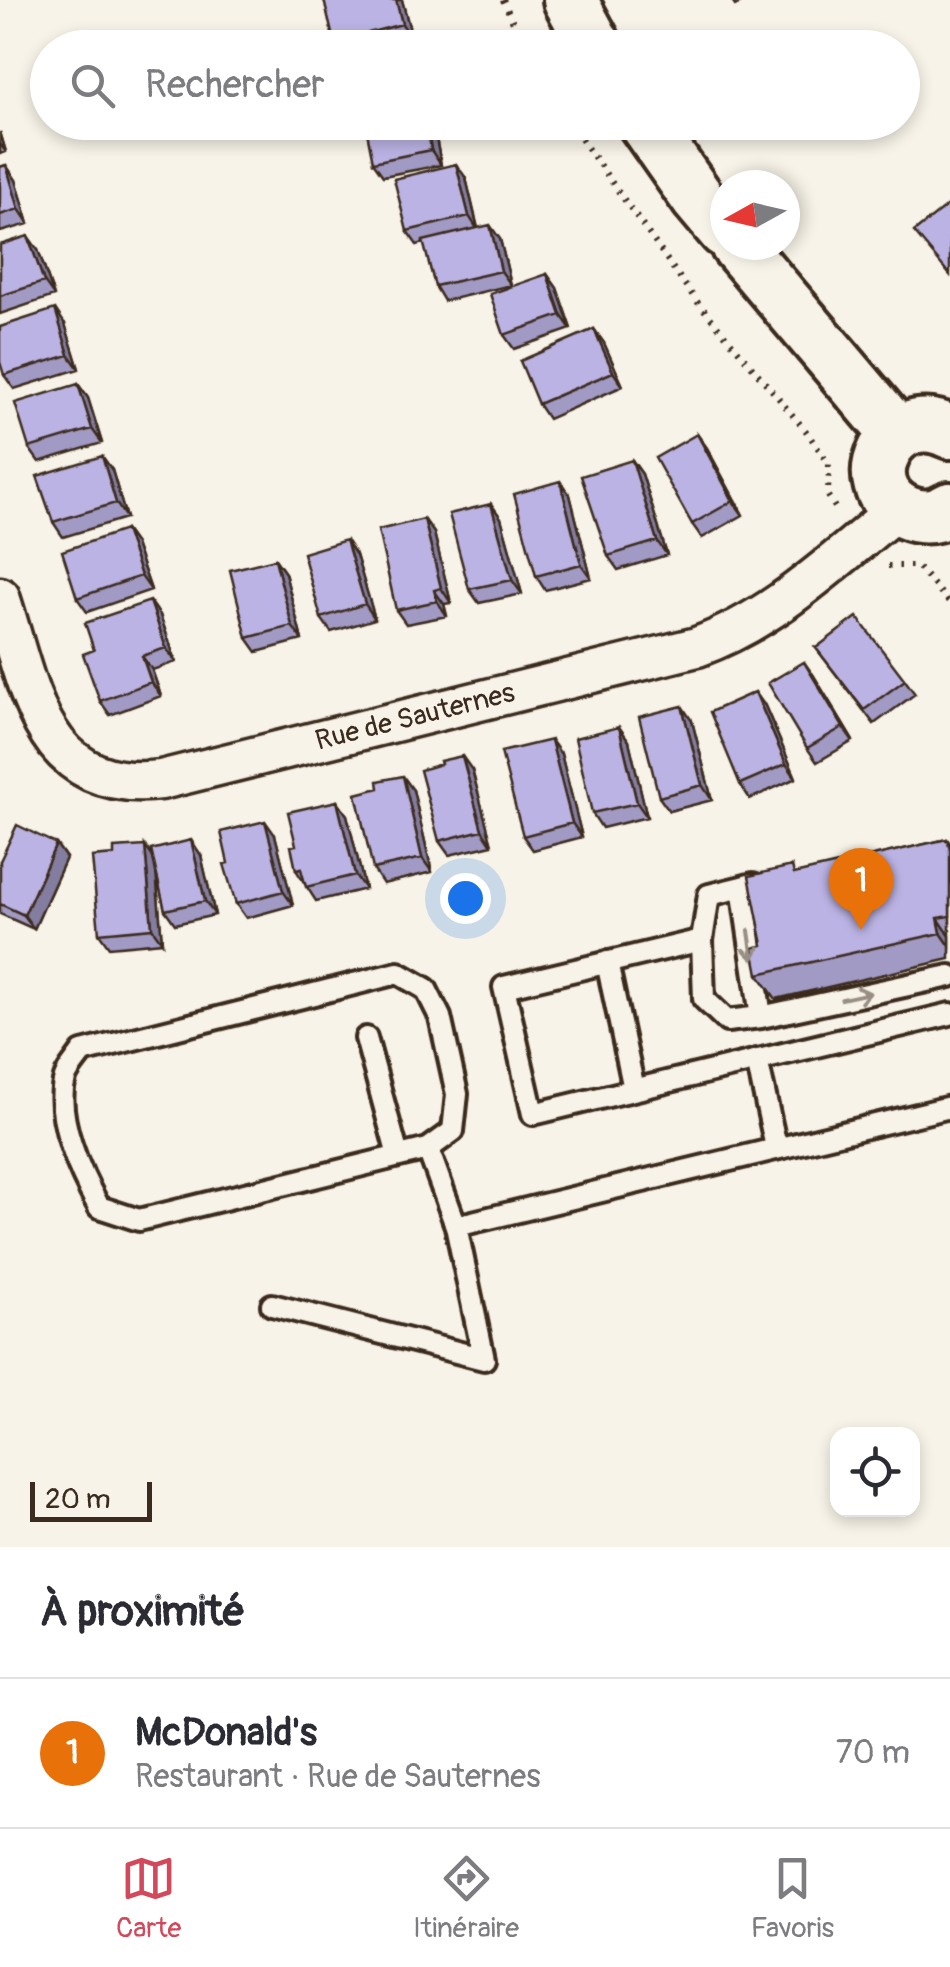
<!DOCTYPE html>
<html lang="fr">
<meta charset="utf-8">
<style>
:root{--surface:#fff;--page:#f2f2f3;--text:#2b2b33;--muted:#7c7c81;--line:#e1e1e2;--accent:#d1495b}
body{margin:0;font-family:Pangolin,sans-serif;background:var(--page);color:var(--text)}
.controls{position:absolute;right:30px;bottom:30px;display:grid;overflow:hidden;border-radius:20px;box-shadow:0 5px 15px #0003}
.controls button{width:90px;height:90px;display:grid;place-items:center;padding:0;border:0;border-bottom:2px solid var(--line);background:var(--surface);color:var(--text);font:50px sans-serif}
.compass{position:absolute;left:710px;top:170px;width:90px;height:90px;border-radius:50%;background:var(--surface);box-shadow:0 5px 15px #0003;rotate:262deg}
.scale{position:absolute;left:30px;bottom:25px;width:122px;box-sizing:border-box;padding-left:10px;border:5px solid #3b2a1e;border-top:0;font-size:28px;line-height:35px;white-space:nowrap;color:#3b2a1e;-webkit-text-stroke:8px #f7f3e8;paint-order:stroke}
.you{position:absolute;left:465px;top:898px;width:35px;height:35px;margin:-25px;border:8px solid #fff;border-radius:50%;background:#1a73e8;box-shadow:0 0 0 15px #1a73e833}
.badge{display:grid;place-items:center;width:65px;height:65px;border-radius:50%;background:var(--accent);color:#fff;font-size:32px;font-weight:700}
.pin{position:absolute;translate:-50% -82px;filter:drop-shadow(0 2px 5px #0008)}
.pin::after{content:'';position:absolute;top:52px;width:35px;height:30px;background:inherit;clip-path:polygon(0 0,100% 0,50% 100%)}
.list{margin:0;padding:0;list-style:none}
h2{display:flex;justify-content:space-between;align-items:center;height:130px;margin:0;padding:0 40px;font-size:42px}
h2 small{font-size:32px;font-weight:400;color:var(--muted)}
.list li{display:grid;grid-template-columns:65px 1fr auto;gap:30px;align-items:center;box-sizing:border-box;height:150px;padding:0 40px;border-top:2px solid var(--line)}
.list b{display:block;font-size:38px;white-space:nowrap}
.list p{margin:0;font-size:32px;white-space:nowrap;color:var(--muted)}
.list em{font-size:32px;font-style:normal;color:var(--muted)}
.icon{flex:none;width:55px;height:55px;fill:none;stroke:currentColor;stroke-width:2;stroke-linecap:round;stroke-linejoin:round}
.map{position:relative;flex:none;width:950px;height:1547px;overflow:hidden}
.search{position:absolute;background:var(--surface);box-shadow:0 5px 15px #0003;left:30px;right:30px;top:30px;height:110px;display:flex;align-items:center;gap:25px;box-sizing:border-box;padding:0 35px;border-radius:55px;color:var(--muted);font-size:38px}
.sheet{height:280px;background:var(--surface)}
nav{display:flex;justify-content:space-around;align-items:center;box-sizing:border-box;height:140px;border-top:2px solid var(--line);background:var(--surface);font-size:28px;color:var(--muted)}
nav a{display:grid;justify-items:center;gap:5px}
nav .on{color:var(--accent)}
.map>svg:first-child{display:block}
.lines{fill:none;stroke-linecap:round;stroke-linejoin:round}
.lane-casing{stroke:#3b2a1e;stroke-width:28}
.street-casing{stroke:#3b2a1e;stroke-width:45}
.secondary-casing{stroke:#3b2a1e;stroke-width:60}
.path{stroke:#3b2a1e;stroke-width:6;stroke-dasharray:2.5 8;stroke-linecap:butt}
.lane{stroke:#f7f3e8;stroke-width:20}
.street{stroke:#f7f3e8;stroke-width:38}
.secondary{stroke:#f7f3e8;stroke-width:52}
.wall{fill:#a19ac4;stroke:#3b2a1e;stroke-width:2.5}
.shaded-wall{fill:#837da0;stroke:#3b2a1e;stroke-width:2.5}
.building{fill:#bbb3e4;stroke:#3b2a1e;stroke-width:2.5}
.oneway{stroke:#998e83}
.labels{text-anchor:middle;dominant-baseline:central;stroke-width:8;stroke-linejoin:round;paint-order:stroke}
.street-label{font-size:28px;fill:#3b2a1e;stroke:#f7f3e8}
</style>
<div class="map">
<svg width="950" height="1547" viewBox="0 0 950 1547">
<rect width="100%" height="100%" fill="#f7f3e8"/>
<filter id="ink" filterUnits="userSpaceOnUse"><feTurbulence type="fractalNoise" baseFrequency=".01" numOctaves="2"/><feDisplacementMap in="SourceGraphic" scale="20" xChannelSelector="R" yChannelSelector="G"/><feConvolveMatrix kernelMatrix="1 2 1 2 8 2 1 2 1" color-interpolation-filters="sRGB"/></filter>
<g filter="url(#ink)">
<g class="lines">
<g class="lane-casing">
<path id="lane" d="M 753,884 L 742,887 L 761,1017
M 742,887 L 709,895 L 702,940 L 704,999 L 727,1021 L 761,1017 L 950,976
M 702,940 L 504,987 L 533,1114 L 950,1014
M 607,962 L 634,1089
M 398,973 L 426,989 L 440,1017 L 457,1094 L 453,1131 L 428,1149 L 139,1220 L 99,1207 C 81,1175 54,1117 65,1078 C 68,1069 77,1060 82,1052 Z
M 366,1038 L 398,1156
M 757,1060 L 776,1147
M 428,1149 L 456,1226 L 950,1107
M 272,1305 L 484,1359 L 456,1226"/>
</g>
<g class="street-casing">
<path id="street" d="M 0,597 C 30,687 39,794 161,780 L 697,647 C 775,619 834,560 898,509"/>
</g>
<g class="secondary-casing">
<path id="secondary" d="M 570,0 L 596,48
M 644,122 L 698,199 L 725,231
M 737,245 L 897,434
M 950,432 C 890,402 850,486 905,512 C 921,519 935,518 950,509"/>
</g>
<path class="path" d="M 503,0 L 525,48
M 569,122 L 695,299 L 806,431 L 829,464 L 828,496 L 836,509
M 888,566 L 917,566 L 950,603"/>
<use href="#lane" class="lane"/>
<use href="#street" class="street"/>
<use href="#secondary" class="secondary"/>
</g>
<path class="wall" d="M 402,0 L 412,38 L 377,48 L 338,48 L 334,42 Z
M 731,0 L 747,0 L 735,6 Z
M 433,122 L 441,165 L 383,176 L 373,162 Z
M 0,132 L 6,152 L 0,154 Z
M 6,165 L 16,180 L 29,224 L 0,232 L 0,167 Z
M 466,178 L 478,228 L 500,239 L 511,285 L 444,301 L 435,286 L 424,243 L 417,245 L 407,231 Z
M 0,245 L 38,250 L 54,296 L 0,314 Z
M 547,274 L 557,288 L 571,329 L 514,349 L 504,335 Z
M 65,324 L 79,369 L 14,389 L 4,375 Z
M 594,329 L 604,343 L 623,386 L 548,419 L 538,404 Z
M 78,384 L 88,398 L 102,443 L 39,462 L 29,448 Z
M 697,434 L 707,448 L 743,515 L 702,538 L 692,524 Z
M 102,456 L 112,470 L 126,518 L 63,537 L 53,522 Z
M 632,460 L 642,474 L 667,555 L 618,570 L 608,556 Z
M 570,495 L 591,578 L 545,590 L 536,576 Z
M 491,504 L 501,518 L 522,594 L 479,603 L 469,589 Z
M 424,519 L 434,533 L 451,603 L 444,604 L 447,616 L 406,624 L 396,610 Z
M 125,530 L 135,544 L 151,590 L 87,612 L 77,598 Z
M 356,555 L 375,619 L 331,632 L 321,618 Z
M 275,559 L 285,573 L 302,640 L 257,652 L 247,638 Z
M 160,615 L 176,662 L 152,670 L 161,696 L 110,715 L 100,701 L 94,650 Z
M 816,648 L 905,680 L 915,694 L 874,724 Z
M 814,676 L 853,741 L 817,762 L 807,748 Z
M 765,706 L 796,778 L 750,799 L 740,784 Z
M 692,721 L 712,800 L 669,811 L 659,797 Z
M 619,727 L 629,741 L 647,817 L 602,828 L 592,813 Z
M 561,754 L 582,837 L 533,850 L 523,836 Z
M 441,764 L 472,770 L 492,845 L 449,855 L 439,841 Z
M 379,788 L 413,790 L 432,872 L 383,884 L 373,869 Z
M 337,801 L 347,815 L 365,889 L 316,901 L 296,870 L 296,845 Z
M 275,835 L 293,905 L 246,918 L 236,904 L 228,863 Z
M 947,839 L 950,843 L 950,959 L 776,999 L 758,974 L 763,945 L 797,874 Z
M 56,844 L 66,858 L 34,929 L 0,914 L 0,861 Z
M 201,855 L 215,915 L 175,924 L 165,910 L 156,871 L 162,942 L 109,947 L 99,933 L 152,856 Z"/>
<path class="shaded-wall" d="M 396,0 L 402,0 L 412,38 L 402,24 Z
M 426,122 L 433,122 L 441,165 L 431,150 Z
M 0,132 L 6,152 L 0,144 Z
M 456,164 L 466,178 L 478,230 L 469,216 Z
M 6,165 L 16,180 L 29,224 L 19,209 Z
M 490,225 L 500,239 L 511,285 L 501,271 Z
M 28,236 L 38,250 L 54,296 L 44,282 Z
M 547,274 L 557,288 L 571,329 L 561,315 Z
M 55,309 L 65,324 L 79,369 L 69,355 Z
M 594,329 L 604,343 L 623,386 L 613,372 Z
M 78,384 L 88,398 L 102,443 L 92,429 Z
M 697,434 L 707,448 L 743,515 L 733,501 Z
M 102,456 L 112,470 L 126,518 L 116,503 Z
M 632,460 L 642,474 L 667,555 L 657,541 Z
M 560,481 L 570,495 L 591,578 L 581,564 Z
M 491,504 L 501,518 L 522,594 L 512,580 Z
M 424,519 L 434,533 L 451,603 L 441,588 Z
M 125,530 L 135,544 L 151,590 L 141,576 Z
M 346,540 L 356,555 L 375,619 L 365,604 Z
M 275,559 L 285,573 L 302,640 L 292,626 Z
M 434,590 L 444,604 L 447,616 L 437,601 Z
M 150,601 L 160,615 L 176,662 L 166,648 Z
M 142,656 L 152,670 L 161,696 L 151,682 Z
M 804,662 L 814,676 L 853,741 L 843,727 Z
M 755,692 L 765,706 L 796,778 L 786,764 Z
M 682,706 L 692,721 L 712,800 L 702,785 Z
M 619,727 L 629,741 L 647,817 L 637,803 Z
M 551,740 L 561,754 L 582,837 L 572,823 Z
M 462,756 L 472,770 L 492,845 L 482,830 Z
M 403,776 L 413,790 L 432,872 L 422,858 Z
M 337,801 L 347,815 L 365,889 L 355,875 Z
M 265,821 L 275,835 L 293,905 L 283,891 Z
M 191,840 L 201,855 L 215,915 L 205,901 Z
M 56,844 L 66,858 L 34,929 L 24,915 Z
M 145,846 L 155,860 L 162,942 L 152,928 Z
M 938,918 L 950,936 L 950,946 L 941,933 Z"/>
<path class="building" d="M 324,0 L 396,0 L 402,24 L 334,42 Z
M 409,41 L 411,48 L 381,48 Z
M 365,122 L 426,122 L 431,150 L 373,162 Z
M 456,164 L 469,216 L 407,231 L 394,179 Z
M 6,165 L 19,209 L 0,215 L 0,167 Z
M 950,203 L 950,275 L 914,232 Z
M 490,225 L 501,271 L 435,286 L 423,241 Z
M 28,236 L 44,282 L 0,296 L 0,245 Z
M 547,274 L 561,315 L 504,335 L 490,294 Z
M 55,309 L 69,355 L 4,375 L 0,362 L 0,327 Z
M 594,329 L 613,372 L 538,404 L 520,361 Z
M 78,384 L 92,429 L 29,448 L 15,403 Z
M 697,434 L 733,501 L 692,524 L 655,458 Z
M 102,456 L 116,503 L 53,522 L 37,476 Z
M 632,460 L 657,541 L 608,556 L 581,476 Z
M 560,481 L 581,564 L 536,576 L 514,494 Z
M 491,504 L 512,580 L 469,589 L 449,514 Z
M 424,519 L 441,588 L 434,590 L 437,601 L 396,610 L 378,530 Z
M 125,530 L 141,576 L 77,598 L 62,551 Z
M 346,540 L 365,604 L 321,618 L 303,553 Z
M 275,559 L 292,626 L 247,638 L 230,570 Z
M 150,601 L 166,648 L 142,656 L 151,682 L 100,701 L 83,654 L 94,650 L 85,623 Z
M 857,617 L 905,680 L 864,710 L 816,648 Z
M 804,662 L 843,727 L 807,748 L 768,683 Z
M 755,692 L 786,764 L 740,784 L 710,712 Z
M 682,706 L 702,785 L 659,797 L 639,717 Z
M 619,727 L 637,803 L 592,813 L 575,738 Z
M 551,740 L 572,823 L 523,836 L 501,752 Z
M 462,756 L 482,830 L 439,841 L 420,770 L 441,764 L 440,761 Z
M 403,776 L 422,858 L 373,869 L 356,794 L 379,788 L 378,781 Z
M 337,801 L 355,875 L 306,887 L 301,869 L 296,870 L 291,846 L 296,845 L 288,812 Z
M 265,821 L 283,891 L 236,904 L 224,864 L 228,863 L 221,832 Z
M 17,825 L 56,844 L 24,915 L 0,904 L 0,861 Z
M 947,839 L 950,850 L 950,916 L 938,918 L 941,933 L 758,974 L 753,948 L 763,945 L 749,876 L 792,866 L 794,874 Z
M 191,840 L 205,901 L 165,910 L 151,850 Z
M 145,846 L 152,928 L 99,933 L 92,857 L 114,855 L 114,848 Z"/>
<defs><path id="oneway-shaft" d="M-6 0H5M1.5-3L5.5 0L1.5 3" fill="none" stroke-width="1.6" stroke-linecap="round" stroke-linejoin="round" transform="scale(2.5)"/></defs>
<g class="oneway">
<use href="#oneway-shaft" transform="translate(751 945) rotate(82)"/>
<use href="#oneway-shaft" transform="translate(856 996) rotate(-12)"/>
</g>
</g>
<g class="labels">
<g class="street-label">
<text transform="translate(415 717) rotate(-14)">Rue de Sauternes</text>
</g>
</g>
</svg>
<div class="controls">
<button><svg class="icon" aria-label="locate" viewBox="0 0 24 24"><circle cx="12" cy="12" r="6"/><path d="M12 2v4M12 18v4M2 12h4M18 12h4"/></svg></button>
</div>
<svg class="compass" viewBox="-18 -18 36 36"><path d="M0-13l5 13h-10z" fill="#e53935"/><path d="M0 13l5-13h-10z" fill="#7c7c81"/></svg>
<div class="scale">20 m</div>
<div class="you"></div>
<div class="pin badge" style="left:861px;top:930px;background:#e8710a">1</div>
<div class="search"><svg class="icon" aria-label="search" viewBox="0 0 24 24"><circle cx="10" cy="10" r="6"/><path d="M15 15l6 6"/></svg>Rechercher</div>
</div>
<section class="sheet">
<h2>À proximité<small></small></h2>
<ul class="list">
<li><span class="badge" style="background:#e8710a">1</span><div><b>McDonald's</b><p>Restaurant · Rue de Sauternes</p></div><em>70 m</em></li>
</ul>
</section>
<nav>
<a class="on"><svg class="icon" aria-label="map" viewBox="0 0 24 24"><path d="M3 6l6-2 6 2 6-2v14l-6 2-6-2-6 2zM9 4v14M15 6v14"/></svg>Carte</a>
<a><svg class="icon" aria-label="directions" viewBox="0 0 24 24"><path d="M12 3l9 9-9 9-9-9zM9 14v-3h6M13 9l2 2-2 2"/></svg>Itinéraire</a>
<a><svg class="icon" aria-label="saved" viewBox="0 0 24 24"><path d="M7 4h10v16l-5-4-5 4z"/></svg>Favoris</a>
</nav>
